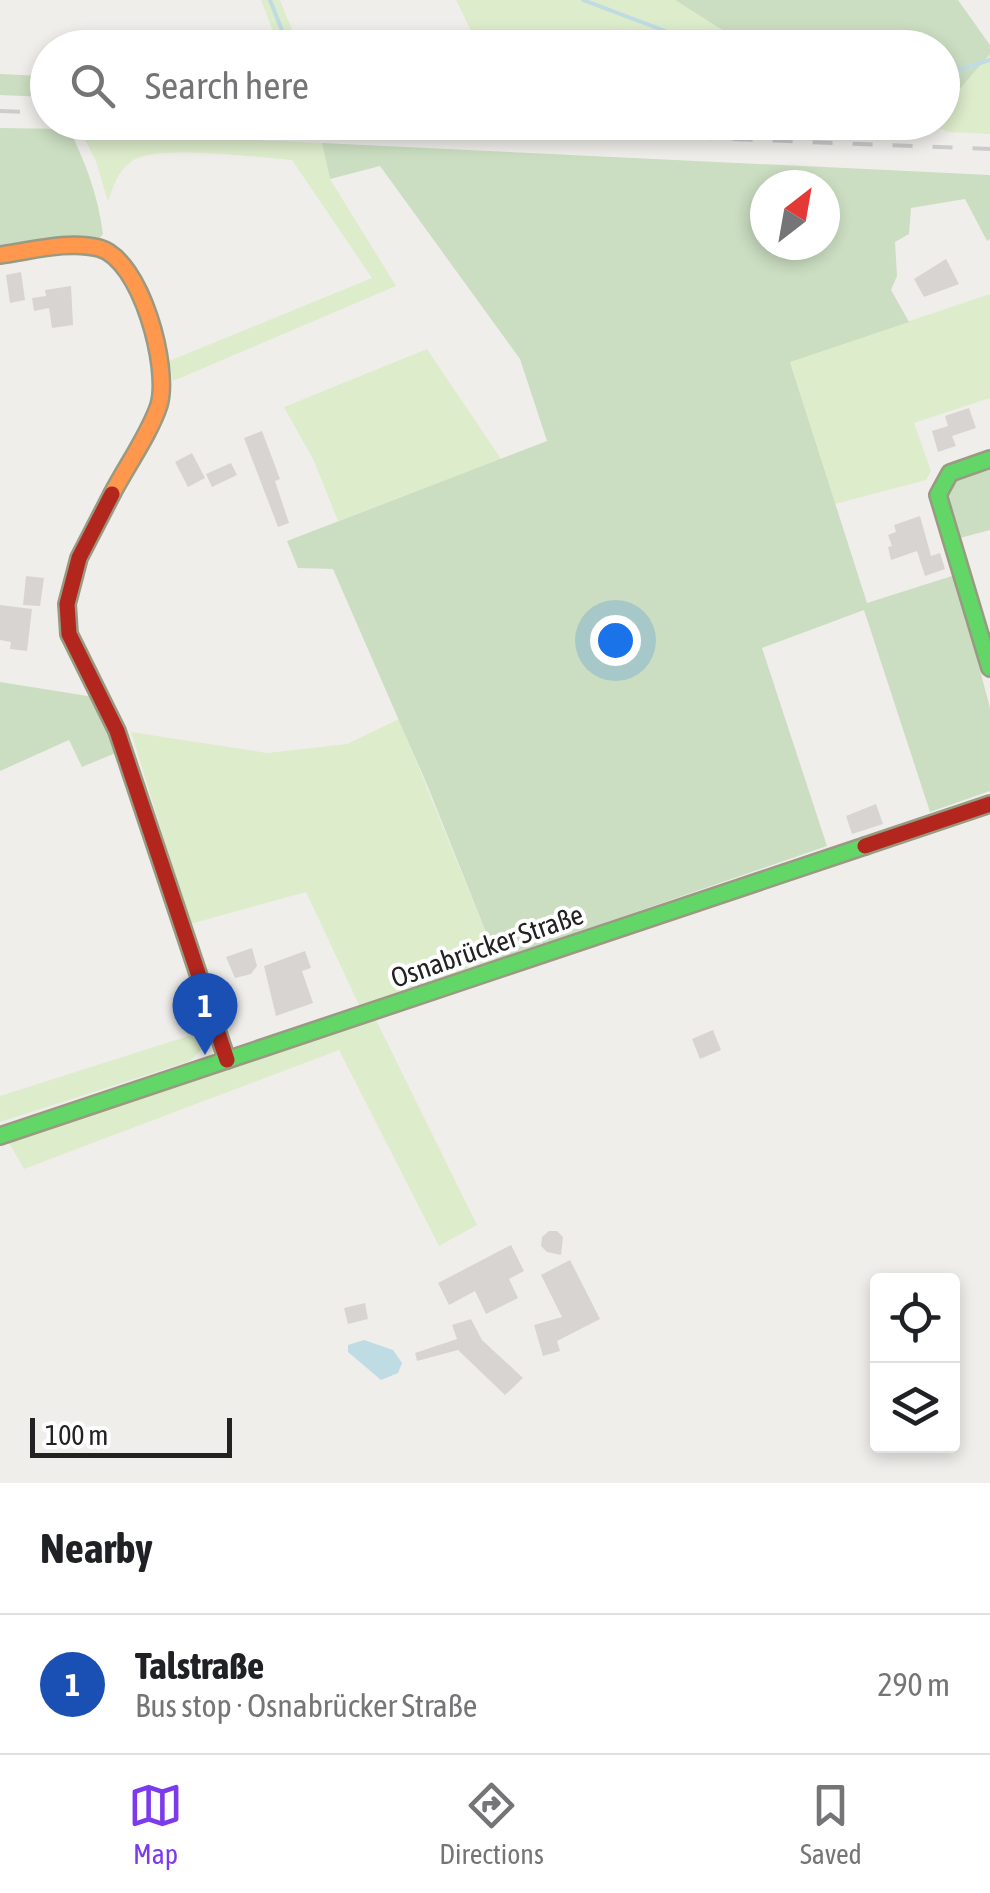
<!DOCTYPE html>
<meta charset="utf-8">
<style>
:root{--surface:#fff;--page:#f2f2f2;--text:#202124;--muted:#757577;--line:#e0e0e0;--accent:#7c3aed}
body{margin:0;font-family:"Asap Condensed",sans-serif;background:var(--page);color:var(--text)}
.controls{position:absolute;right:30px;bottom:30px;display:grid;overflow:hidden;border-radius:10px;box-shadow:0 5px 15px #0003}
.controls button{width:90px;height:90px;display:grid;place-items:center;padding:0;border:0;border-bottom:2px solid var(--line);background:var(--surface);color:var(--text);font:50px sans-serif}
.compass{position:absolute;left:750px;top:170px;width:90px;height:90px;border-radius:50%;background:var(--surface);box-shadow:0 5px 15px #0003;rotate:31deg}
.scale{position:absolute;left:30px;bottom:25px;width:202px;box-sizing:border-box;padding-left:10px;border:5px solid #222;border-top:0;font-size:28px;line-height:35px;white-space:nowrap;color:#222;-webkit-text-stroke:8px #fff;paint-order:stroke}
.you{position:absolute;left:615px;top:640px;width:35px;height:35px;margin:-25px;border:8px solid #fff;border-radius:50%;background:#1a73e8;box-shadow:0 0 0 15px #1a73e833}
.badge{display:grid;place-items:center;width:65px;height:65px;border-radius:50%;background:var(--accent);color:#fff;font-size:32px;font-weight:700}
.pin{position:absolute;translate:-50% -82px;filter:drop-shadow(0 2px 5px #0008)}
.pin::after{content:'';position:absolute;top:52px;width:35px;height:30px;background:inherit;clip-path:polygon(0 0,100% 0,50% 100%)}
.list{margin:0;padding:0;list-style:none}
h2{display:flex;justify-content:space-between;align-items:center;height:130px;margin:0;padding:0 40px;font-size:42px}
h2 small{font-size:32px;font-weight:400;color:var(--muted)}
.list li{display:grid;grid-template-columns:65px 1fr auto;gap:30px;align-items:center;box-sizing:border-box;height:140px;padding:0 40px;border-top:2px solid var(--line)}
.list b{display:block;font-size:38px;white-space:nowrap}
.list p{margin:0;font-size:32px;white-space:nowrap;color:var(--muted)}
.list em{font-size:32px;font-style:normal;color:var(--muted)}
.icon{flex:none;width:55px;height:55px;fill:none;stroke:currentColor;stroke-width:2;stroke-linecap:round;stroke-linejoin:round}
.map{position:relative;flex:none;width:990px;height:1483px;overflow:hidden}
.search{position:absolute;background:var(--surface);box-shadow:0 5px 15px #0003;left:30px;right:30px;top:30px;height:110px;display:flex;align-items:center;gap:25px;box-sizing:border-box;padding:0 35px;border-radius:55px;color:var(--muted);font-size:38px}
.sheet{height:270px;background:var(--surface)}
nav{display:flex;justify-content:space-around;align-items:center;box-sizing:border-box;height:140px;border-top:2px solid var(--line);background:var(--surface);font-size:28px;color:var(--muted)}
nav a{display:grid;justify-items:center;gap:5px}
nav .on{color:var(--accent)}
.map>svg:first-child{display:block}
.grass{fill:#ddeccb}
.forest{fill:#cbdec1;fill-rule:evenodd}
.water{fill:#bfdbe3}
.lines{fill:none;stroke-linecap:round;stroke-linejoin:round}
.stream{stroke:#bfdbe3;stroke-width:4}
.building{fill:#d7d4d2}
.fast-casing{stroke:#999a82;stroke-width:20}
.slow-casing{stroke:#999a82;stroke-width:20}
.jam-casing{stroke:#999a82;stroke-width:20}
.fast{stroke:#63d668;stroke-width:15}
.slow{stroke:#ff974d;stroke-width:15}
.jam{stroke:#b3261e;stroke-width:15}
.rail{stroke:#ccc;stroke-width:4;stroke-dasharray:20 20;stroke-linecap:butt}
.labels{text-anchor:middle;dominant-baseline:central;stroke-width:8;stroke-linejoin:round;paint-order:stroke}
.street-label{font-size:28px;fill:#222;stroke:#fff}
</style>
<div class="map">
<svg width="990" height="1483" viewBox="0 0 990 1483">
<rect width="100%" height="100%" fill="#f0eeeb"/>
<path class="grass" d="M 261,0 L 280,0 L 299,47 L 279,47 Z
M 456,0 L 675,0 L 749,47 L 479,47 Z
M 990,54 L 990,134 L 948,132 L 942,129 L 904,131 L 708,123 L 942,122 L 943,89 L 959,90 Z
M 81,132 L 322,143 L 330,179 L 396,286 L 173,381 L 169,361 L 372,278 L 292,160 C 259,158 154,143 131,162 C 117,172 113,187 108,202 L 96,161 Z
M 990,294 L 990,398 L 914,423 L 931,471 L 926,480 L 835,504 L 790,361 Z
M 427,349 L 501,459 L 338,521 L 314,461 L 284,407 Z
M 399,719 L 497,960 L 360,1007 L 306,892 L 190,924 L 131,732 L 267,753 L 347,744 Z
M 375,1018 L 477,1225 L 439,1246 L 339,1050 L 24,1169 L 9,1143 Z
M 201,1032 L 202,1049 L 190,1061 L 0,1122 L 0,1096 Z"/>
<path class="forest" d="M 675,0 L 958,0 L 990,45 L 990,54 L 959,90 L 943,89 L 942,48 L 749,47 Z
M 0,74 L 43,76 L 47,97 L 0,95 Z
M 0,128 L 69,129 C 86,163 98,196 103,234 L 98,240 L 74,236 L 0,245 Z
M 322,143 L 990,175 L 990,239 L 987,241 L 965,199 L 911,208 L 909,234 L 895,242 L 897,276 L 891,290 L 909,322 L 790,362 L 867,603 L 955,575 L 990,708 L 990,791 L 930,812 L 864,610 L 762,648 L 827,846 L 497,960 L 428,787 L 333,569 L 298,568 L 287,541 L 547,441 L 520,359 L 380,166 L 330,179 ZM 765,185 L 825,185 L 825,245 L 765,245 Z
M 990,464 L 990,530 L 960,538 L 947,499 L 949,486 L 961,475 Z
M 0,682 L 94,697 L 118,752 L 82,767 L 69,740 L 0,771 Z"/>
<path class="water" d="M 364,1340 L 393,1350 L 402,1363 L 398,1373 L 381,1380 L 348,1352 L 348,1345 Z"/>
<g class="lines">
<path class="stream" d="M 270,0 L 289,48
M 583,0 L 710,48
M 942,75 L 990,60"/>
</g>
<path class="building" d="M 946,259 L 959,284 L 924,297 L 914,279 Z
M 21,272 L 25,300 L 10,303 L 6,275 Z
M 71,286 L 73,325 L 52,328 L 49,308 L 34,311 L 32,298 L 46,296 L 45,290 Z
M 969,408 L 976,428 L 952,436 L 956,446 L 938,452 L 932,431 L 948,426 L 945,416 Z
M 262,431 L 280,479 L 275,481 L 289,523 L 278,527 L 244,438 Z
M 192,453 L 205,478 L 188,487 L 175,462 Z
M 231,463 L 237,475 L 212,487 L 206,474 Z
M 920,516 L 931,556 L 940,553 L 945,569 L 925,576 L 917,551 L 891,560 L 888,547 L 892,546 L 888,535 L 896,532 L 894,525 Z
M 26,576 L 44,578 L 40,606 L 23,605 Z
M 0,605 L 32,609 L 27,651 L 10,649 L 11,642 L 0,640 Z
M 876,804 L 883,824 L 852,834 L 846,816 Z
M 252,948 L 257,966 L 251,974 L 235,978 L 226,957 Z
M 305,951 L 311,968 L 302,971 L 313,1003 L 276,1016 L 264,966 Z
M 713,1030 L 721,1050 L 700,1059 L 692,1039 Z
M 549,1231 L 557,1231 L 563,1237 L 561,1255 L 547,1252 L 541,1246 L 542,1237 Z
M 511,1245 L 524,1271 L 509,1279 L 518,1298 L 486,1314 L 475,1291 L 449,1305 L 438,1283 Z
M 570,1260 L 600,1319 L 557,1341 L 560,1351 L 543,1356 L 534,1325 L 562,1317 L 541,1275 Z
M 365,1303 L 368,1319 L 348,1324 L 344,1308 Z
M 471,1319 L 482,1340 L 523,1378 L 505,1395 L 458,1350 L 417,1361 L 415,1353 L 457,1339 L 452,1325 Z"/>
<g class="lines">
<g class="fast-casing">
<path id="fast" d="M 990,459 L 950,473 L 938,495 L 990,668
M 0,1136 L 865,846"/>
</g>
<g class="slow-casing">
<path id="slow" d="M 0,255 C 31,251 68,240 99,248 C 141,259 170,368 159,405 C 150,433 126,467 112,494"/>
</g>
<g class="jam-casing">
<path id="jam" d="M 112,494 L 79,558 L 67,604 L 69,634 L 117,731 L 227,1060
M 865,846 L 990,804"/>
</g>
<use href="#fast" class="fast"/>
<use href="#slow" class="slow"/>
<use href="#jam" class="jam"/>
<path class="rail" d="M 0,111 L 48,113
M 293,122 L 990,149"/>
</g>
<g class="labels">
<g class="street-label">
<text transform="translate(487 946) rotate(-19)">Osnabrücker Straße</text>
</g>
</g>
</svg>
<div class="controls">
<button><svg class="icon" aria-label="locate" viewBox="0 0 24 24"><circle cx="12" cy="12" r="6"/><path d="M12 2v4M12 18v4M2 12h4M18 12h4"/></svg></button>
<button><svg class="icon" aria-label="layers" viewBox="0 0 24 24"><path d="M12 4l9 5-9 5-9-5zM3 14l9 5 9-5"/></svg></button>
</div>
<svg class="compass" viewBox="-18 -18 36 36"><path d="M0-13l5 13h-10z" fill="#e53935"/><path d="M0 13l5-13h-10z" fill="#757577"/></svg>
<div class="scale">100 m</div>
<div class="you"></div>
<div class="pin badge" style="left:205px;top:1055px;background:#1a4fb4">1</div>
<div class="search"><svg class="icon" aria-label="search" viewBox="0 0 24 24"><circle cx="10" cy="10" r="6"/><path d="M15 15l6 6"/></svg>Search here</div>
</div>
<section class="sheet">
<h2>Nearby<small></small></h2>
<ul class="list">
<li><span class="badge" style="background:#1a4fb4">1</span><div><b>Talstraße</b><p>Bus stop · Osnabrücker Straße</p></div><em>290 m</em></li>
</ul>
</section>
<nav>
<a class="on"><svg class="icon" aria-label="map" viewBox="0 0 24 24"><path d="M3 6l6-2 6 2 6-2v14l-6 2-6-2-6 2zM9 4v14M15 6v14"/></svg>Map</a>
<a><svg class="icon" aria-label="directions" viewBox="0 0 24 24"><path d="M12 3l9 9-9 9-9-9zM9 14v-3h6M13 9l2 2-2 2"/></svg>Directions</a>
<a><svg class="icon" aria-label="saved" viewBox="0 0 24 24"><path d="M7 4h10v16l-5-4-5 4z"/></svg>Saved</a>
</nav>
